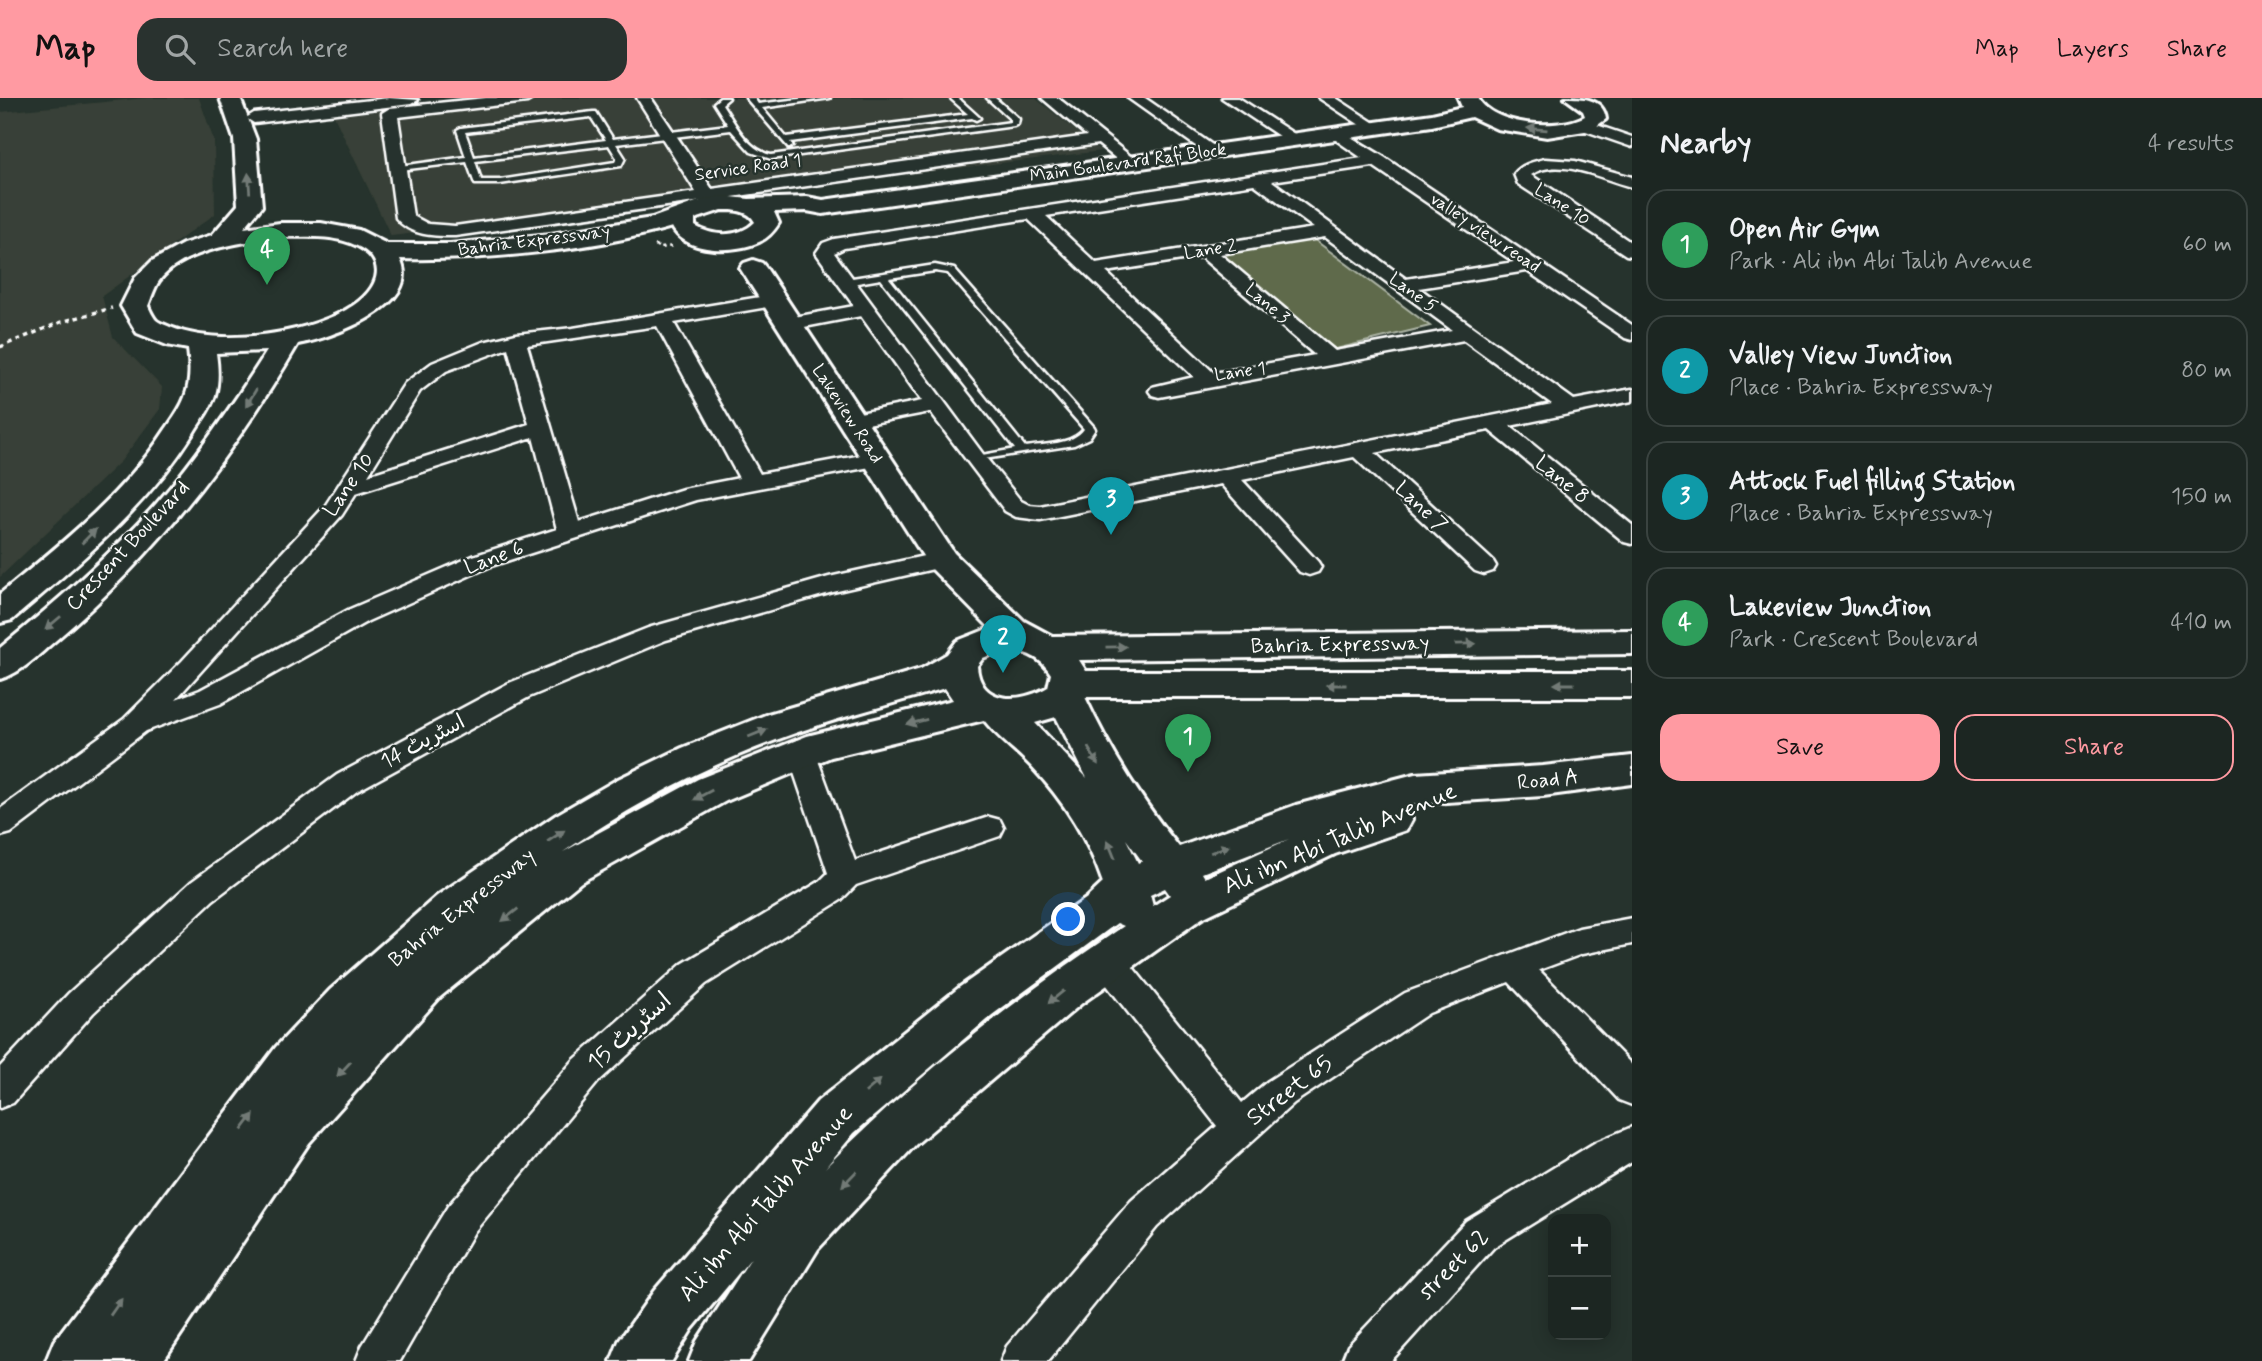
<!DOCTYPE html>
<meta charset="utf-8">
<style>
:root{--surface:#1c2622;--page:#29322f;--text:#f1f3f6;--muted:#a0a5a5;--line:#3a4340;--accent:#ff9aa2}
body{margin:0;font-family:Mynerve,"Playpen Sans Arabic",sans-serif;background:var(--page);color:var(--text)}
.controls{position:absolute;right:21px;bottom:21px;display:grid;overflow:hidden;border-radius:14px;box-shadow:0 4px 18px #0003}
.controls button{width:63px;height:63px;display:grid;place-items:center;padding:0;border:0;border-bottom:2px solid var(--line);background:var(--surface);color:var(--text);font:35px sans-serif}
.you{position:absolute;left:1069px;top:822px;width:24px;height:24px;margin:-18px;border:5px solid #fff;border-radius:50%;background:#1a73e8;box-shadow:0 0 0 10px #1a73e833}
.badge{display:grid;place-items:center;width:46px;height:46px;border-radius:50%;background:var(--accent);color:#fff;font-size:23px;font-weight:700}
.pin{position:absolute;translate:-50% -58px;filter:drop-shadow(0 2px 4px #0008)}
.pin::after{content:'';position:absolute;top:37px;width:24px;height:21px;background:inherit;clip-path:polygon(0 0,100% 0,50% 100%)}
.list{margin:0;padding:0;list-style:none}
h2{display:flex;justify-content:space-between;align-items:center;height:91px;margin:0;padding:0 28px;font-size:30px}
h2 small{font-size:23px;font-weight:400;color:var(--muted)}
.list li{display:grid;grid-template-columns:46px 1fr auto;gap:21px;align-items:center;box-sizing:border-box;height:112px;margin:0 14px 14px;padding:0 14px;border:2px solid var(--line);border-radius:21px}
.list b{display:block;font-size:26px;white-space:nowrap}
.list p{margin:0;font-size:23px;white-space:nowrap;color:var(--muted)}
.list em{font-size:23px;font-style:normal;color:var(--muted)}
.actions{display:flex;gap:14px;padding:21px 28px}
.actions a{flex:1;padding:16px 0;border:2px solid var(--accent);border-radius:21px;text-align:center;font-size:24px;color:var(--accent)}
.actions .main{background:var(--accent);color:#111}
.icon{flex:none;width:38px;height:38px;fill:none;stroke:currentColor;stroke-width:2;stroke-linecap:round;stroke-linejoin:round}
.map{position:relative;flex:none;width:1632px;height:1263px;overflow:hidden}
header{display:flex;align-items:center;gap:42px;box-sizing:border-box;height:98px;padding:0 35px;background:var(--accent);color:#111}
header strong{font-size:33px}
nav{display:flex;gap:38px;margin-inline-start:auto;font-size:24px}
.search{width:490px;height:63px;background:var(--page);display:flex;align-items:center;gap:18px;box-sizing:border-box;padding:0 24px;border-radius:21px;color:var(--muted);font-size:26px}
main{display:flex}
aside{flex:1;background:var(--surface)}
.map>svg:first-child{display:block}
.built{fill:#384137}
.green{fill:#5e6b4c;stroke:#aeb5a6;stroke-width:2}
.lines{fill:none;stroke-linecap:round;stroke-linejoin:round}
.lane-casing{stroke:#fff;stroke-width:5}
.street-casing{stroke:#fff;stroke-width:5}
.secondary-casing{stroke:#fff;stroke-width:6}
.path-far1{stroke:#fff;stroke-width:2.5;stroke-dasharray:3.5 3.5;stroke-linecap:butt}
.path{stroke:#fff;stroke-width:3.5;stroke-dasharray:4.5 4.5;stroke-linecap:butt}
.lane{fill:#26332d;fill-rule:evenodd}
.street{fill:#26332d;fill-rule:evenodd}
.secondary{fill:#26332d;fill-rule:evenodd}
.oneway{fill:#727a76}
.labels{text-anchor:middle;dominant-baseline:central;stroke-width:5;stroke-linejoin:round;paint-order:stroke}
.far-street-label{font-size:18px;fill:#fff;stroke:#26332d}
.street-label{font-size:21px;fill:#fff;stroke:#26332d}
.near-street-label{font-size:24px;fill:#fff;stroke:#26332d}
</style>
<header>
<strong>Map</strong>
<div class="search"><svg class="icon" aria-label="search" viewBox="0 0 24 24"><circle cx="10" cy="10" r="6"/><path d="M15 15l6 6"/></svg>Search here</div>
<nav><a>Map</a><a>Layers</a><a>Share</a></nav>
</header>
<main>
<div class="map">
<svg width="1632" height="1263" viewBox="0 0 1632 1263">
<rect width="100%" height="100%" fill="#26332d"/>
<filter id="ink" filterUnits="userSpaceOnUse"><feTurbulence type="fractalNoise" baseFrequency=".0143" numOctaves="2"/><feDisplacementMap in="SourceGraphic" scale="14" xChannelSelector="R" yChannelSelector="G"/><feConvolveMatrix kernelMatrix="1 2 1 2 8 2 1 2 1" color-interpolation-filters="sRGB"/></filter>
<g filter="url(#ink)">
<path class="built" d="M 146,0 L 199,0 L 214,43 L 215,116 L 102,198 L 113,239 L 162,289 L 160,311 L 121,363 L 0,479 L 0,14 Z
M 491,0 L 1035,0 L 1101,53 L 391,138 L 334,18 Z"/>
<path class="green" d="M 1308,137 L 1430,228 L 1328,253 L 1209,153 Z"/>
<g class="lines">
<g class="lane-casing">
<path id="lane" d="M 720,0 L 729,0 L 722,6 C 735,25 746,51 771,57 L 1011,24 L 1011,22 L 987,0 L 995,0 L 1019,21 L 1018,26 L 1014,28 L 771,61 L 751,54 L 731,32 L 616,46 L 625,60 L 621,68 L 500,86 L 475,86 L 467,64 L 400,72 L 396,70 L 400,68 L 466,59 L 457,32 L 461,30 L 593,14 L 596,14 L 613,41 L 728,27 L 714,5 ZM 591,19 L 606,42 L 474,59 L 465,34 ZM 609,47 L 617,60 L 615,64 L 500,82 L 481,82 L 475,63 Z
M 746,0 L 754,0 L 758,6 L 807,0 L 830,0 L 762,10 L 786,39 L 968,16 L 950,0 L 958,0 L 980,20 L 976,22 L 972,20 L 790,44 L 793,48 L 789,50 Z
M 935,167 L 954,171 L 1094,329 L 1095,331 L 1089,340 L 1074,347 L 971,363 L 971,359 L 1015,351 L 881,181 L 846,187 L 841,184 L 846,181 ZM 935,173 L 948,175 L 1084,331 C 1073,347 1043,346 1025,349 L 889,180 Z"/>
</g>
<g class="street-casing">
<path id="street" d="M 389,0 L 418,2 L 411,6 L 254,25 L 246,20 L 254,15 Z
M 486,0 L 534,0 L 527,4 L 398,19 L 413,118 L 428,126 L 455,128 L 696,94 L 637,0 L 651,0 L 712,91 L 1087,38 L 1042,0 L 1058,0 L 1139,65 L 1137,68 L 1125,68 L 1098,46 L 718,101 L 722,106 L 713,111 L 707,110 L 702,103 L 455,138 C 434,138 410,138 396,120 L 382,15 L 390,10 Z
M 1128,0 L 1145,0 L 1221,53 L 1213,58 L 1207,56 Z
M 1222,0 L 1239,0 L 1302,41 L 1300,44 L 1288,44 Z
M 1319,0 L 1336,0 L 1382,30 L 1374,35 L 1369,33 Z
M 1585,23 L 1632,39 L 1632,49 L 1580,31 L 1577,28 Z
M 1336,30 L 1384,59 L 1632,227 L 1632,242 L 1625,240 L 1527,173 L 1419,190 L 1574,302 L 1632,291 L 1632,303 L 1510,328 L 1632,427 L 1632,446 L 1624,444 L 1489,332 L 1375,355 L 1493,463 L 1496,468 L 1493,473 L 1484,476 L 1475,473 L 1354,359 L 1242,382 L 1318,464 L 1321,469 L 1318,474 L 1309,477 L 1300,474 L 1221,386 L 1040,422 L 1016,419 L 1005,413 L 930,314 L 852,329 L 844,328 L 841,323 L 844,318 L 922,303 L 861,218 L 789,232 L 779,226 L 789,220 L 854,208 L 816,155 L 823,145 L 834,141 L 1362,60 L 1330,38 L 1328,35 ZM 1373,68 L 1514,164 L 1406,181 L 1272,83 ZM 1254,86 L 1314,130 L 1096,165 L 1046,118 ZM 1028,121 L 1194,279 L 1152,289 L 1149,293 L 1152,297 L 1159,299 L 1464,242 L 1552,306 L 1040,408 L 1029,407 L 1021,403 L 983,356 L 834,155 L 844,150 ZM 1325,139 L 1452,232 L 1335,253 L 1220,156 ZM 1201,159 L 1315,257 L 1214,275 L 1106,174 Z
M 1545,61 L 1575,63 L 1632,79 L 1632,89 C 1602,82 1559,57 1531,77 L 1632,145 L 1632,158 L 1626,157 L 1518,86 L 1514,76 C 1522,66 1533,64 1545,61 Z
M 772,197 L 782,203 L 779,207 L 674,225 L 760,376 L 878,354 L 886,356 L 889,361 L 886,366 L 696,402 L 491,468 L 368,523 L 220,606 L 146,633 L 11,735 L 0,738 L 0,711 L 124,621 L 182,563 L 325,408 L 405,285 L 432,265 L 483,244 L 516,236 L 573,230 ZM 657,228 L 739,380 L 683,391 L 579,424 L 527,247 ZM 508,250 L 529,326 L 368,377 L 420,293 L 446,273 ZM 533,339 L 557,431 L 473,458 L 350,511 L 200,592 L 176,601 L 342,417 L 356,395 Z
M 942,454 L 951,457 L 954,462 L 951,467 L 833,494 L 666,542 L 529,599 L 357,693 L 213,802 L 93,915 L 13,1005 L 0,1010 L 0,969 L 69,895 L 191,784 L 337,677 L 509,585 L 648,530 L 829,479 Z
M 802,647 L 812,650 L 816,657 L 855,763 L 989,719 L 1000,722 L 1004,730 L 1000,738 L 856,787 L 841,802 L 706,886 L 598,984 L 474,1134 L 400,1263 L 356,1263 L 362,1248 L 448,1108 L 574,962 L 682,866 L 819,784 L 828,775 L 788,657 L 792,650 Z
M 1632,820 L 1632,846 L 1582,856 L 1539,872 L 1632,967 L 1632,1007 L 1619,1002 L 1509,884 L 1429,915 L 1294,1005 L 1157,1129 L 1048,1263 L 1001,1263 L 1007,1248 L 1131,1103 L 1217,1028 L 1095,872 L 1091,862 L 1095,852 L 1107,848 L 1119,852 L 1242,1005 L 1268,983 L 1405,895 L 1579,830 Z
M 1632,1029 L 1632,1064 L 1494,1149 L 1391,1263 L 1342,1263 L 1348,1248 L 1466,1123 L 1596,1044 Z"/>
</g>
<g class="secondary-casing">
<path id="secondary" d="M 220,0 L 240,0 L 256,41 L 262,108 L 244,130 L 280,125 L 321,125 L 359,132 L 387,146 L 450,146 L 551,136 L 652,120 L 696,104 L 722,98 L 749,101 L 807,99 L 823,102 L 1432,16 L 1462,9 L 1458,0 L 1478,0 C 1493,28 1559,33 1585,18 L 1583,13 L 1565,0 C 1583,0 1603,0 1606,21 L 1591,32 L 1547,39 L 1497,31 L 1471,19 L 1432,28 L 823,116 L 807,113 L 774,114 L 779,125 C 774,133 768,140 759,144 C 735,155 686,156 672,129 C 592,152 482,163 400,161 C 424,208 330,240 298,246 C 233,357 154,459 56,542 C 39,556 22,575 0,581 L 0,550 C 55,505 110,458 157,405 C 198,358 234,305 267,253 L 216,255 C 218,269 219,283 215,297 C 211,311 201,322 194,334 C 147,409 79,465 12,522 L 0,525 L 0,496 C 61,446 123,397 166,331 C 173,321 181,310 185,299 C 191,283 190,267 188,251 L 167,247 L 137,235 L 121,208 L 135,180 L 152,163 L 183,146 L 212,137 L 238,107 L 234,41 ZM 722,112 C 734,112 749,112 755,124 C 739,140 713,139 695,128 L 695,121 ZM 280,139 C 301,139 324,137 344,143 C 391,156 384,191 346,212 C 301,237 219,249 170,229 C 166,227 159,225 156,222 C 153,219 150,212 148,208 C 151,201 154,190 159,183 C 182,151 244,144 280,139 Z
M 753,162 L 762,165 L 766,170 L 954,455 L 1024,523 L 1052,538 L 1632,532 L 1632,556 L 1079,562 L 1086,573 L 1632,573 L 1632,599 L 1085,599 C 1110,653 1141,702 1179,749 L 1296,707 L 1415,676 L 1543,668 L 1632,658 L 1632,686 L 1543,698 L 1415,706 L 1403,709 L 1412,721 L 1406,732 L 1335,756 L 1202,820 L 1082,905 L 916,1046 L 818,1151 L 749,1263 L 689,1263 L 697,1243 L 751,1160 L 692,1231 L 672,1263 L 611,1263 L 619,1243 L 654,1193 L 818,1003 L 960,889 L 1087,800 L 1103,785 C 1088,740 1063,702 1031,668 C 1016,652 997,639 984,622 L 831,659 L 726,703 L 581,784 L 440,899 L 309,1045 L 163,1263 L 46,1263 L 54,1243 L 276,949 L 330,892 L 437,798 L 556,717 L 618,681 L 682,650 L 768,616 L 921,571 L 947,556 L 957,543 L 990,530 L 930,469 L 740,170 L 744,165 ZM 1002,552 C 1022,552 1040,557 1051,576 L 1048,589 C 1021,605 980,608 977,568 L 983,560 ZM 945,590 L 953,602 L 807,638 L 698,681 L 563,754 C 629,709 701,670 776,642 C 831,621 889,607 945,590 ZM 1056,619 L 1087,680 L 1035,625 ZM 1126,741 L 1142,763 L 1138,765 ZM 1289,741 L 1205,780 L 1202,775 ZM 1165,790 L 1170,797 L 1153,808 L 1150,797 ZM 1117,825 L 1124,828 C 1018,899 915,979 825,1070 L 854,1035 L 992,917 Z"/>
</g>
<path class="path-far1" d="M 655,147 L 661,150 L 673,148"/>
<path class="path" d="M 0,249 L 61,224 L 112,210"/>
<use href="#lane" class="lane"/>
<use href="#street" class="street"/>
<use href="#secondary" class="secondary"/>
</g>
<defs><path id="oneway-solid" d="M-6-.8H1V-3.2L6.5 0L1 3.2V.8H-6Z" transform="scale(1.75)"/></defs>
<g class="oneway">
<use href="#oneway-solid" transform="translate(1537 31) rotate(-175)"/>
<use href="#oneway-solid" transform="translate(249 85) rotate(-94)"/>
<use href="#oneway-solid" transform="translate(251 300) rotate(121)"/>
<use href="#oneway-solid" transform="translate(89 438) rotate(-45)"/>
<use href="#oneway-solid" transform="translate(53 525) rotate(140)"/>
<use href="#oneway-solid" transform="translate(1466 546) rotate(-1)"/>
<use href="#oneway-solid" transform="translate(1116 549) rotate(-1)"/>
<use href="#oneway-solid" transform="translate(1564 586) rotate(180)"/>
<use href="#oneway-solid" transform="translate(1336 587) rotate(180)"/>
<use href="#oneway-solid" transform="translate(917 624) rotate(166)"/>
<use href="#oneway-solid" transform="translate(758 635) rotate(-22)"/>
<use href="#oneway-solid" transform="translate(1093 658) rotate(60)"/>
<use href="#oneway-solid" transform="translate(703 697) rotate(152)"/>
<use href="#oneway-solid" transform="translate(556 738) rotate(-33)"/>
<use href="#oneway-solid" transform="translate(1111 751) rotate(-112)"/>
<use href="#oneway-solid" transform="translate(1220 751) rotate(-21)"/>
<use href="#oneway-solid" transform="translate(510 817) rotate(142)"/>
<use href="#oneway-solid" transform="translate(1056 899) rotate(141)"/>
<use href="#oneway-solid" transform="translate(344 971) rotate(133)"/>
<use href="#oneway-solid" transform="translate(873 988) rotate(-40)"/>
<use href="#oneway-solid" transform="translate(248 1024) rotate(-53)"/>
<use href="#oneway-solid" transform="translate(849 1081) rotate(134)"/>
<use href="#oneway-solid" transform="translate(116 1209) rotate(-55)"/>
</g>
</g>
<g class="labels">
<g class="far-street-label">
<text transform="translate(1128 65) rotate(-8)">Main Boulevard Rafi Block</text>
<text transform="translate(748 70) rotate(-8)">Service Road 1</text>
<text transform="translate(1562 107) rotate(33)">Lane 10</text>
<text transform="translate(1485 135) rotate(34)">valley view reoad</text>
<text transform="translate(534 143) rotate(-7)">Bahria Expressway</text>
<text transform="translate(1210 152) rotate(-9)">Lane 2</text>
<text transform="translate(1413 195) rotate(36)">Lane 5</text>
<text transform="translate(1267 206) rotate(40)">Lane 3</text>
<text transform="translate(1240 274) rotate(-8)">Lane 1</text>
<text transform="translate(847 316) rotate(57)">Lakeview Road</text>
</g>
<g class="street-label">
<text transform="translate(1562 382) rotate(39)">Lane 8</text>
<text transform="translate(349 387) rotate(-55)">Lane 10</text>
<text transform="translate(1421 409) rotate(43)">Lane 7</text>
<text transform="translate(128 448) rotate(-47)">Crescent Boulevard</text>
<text transform="translate(494 460) rotate(-20)">Lane 6</text>
<text transform="translate(1340 547) rotate(-1)">Bahria Expressway</text>
<text transform="translate(423 644) rotate(-28)">اسٹریٹ 14</text>
<text transform="translate(1548 682) rotate(-6)">Road A</text>
<text transform="translate(462 810) rotate(-38)">Bahria Expressway</text>
</g>
<g class="near-street-label">
<text transform="translate(1340 741) rotate(-23)">Ali ibn Abi Talib Avenue</text>
<text transform="translate(630 934) rotate(-42)">اسٹریٹ 15</text>
<text transform="translate(1290 993) rotate(-37)">Street 65</text>
<text transform="translate(766 1106) rotate(-49)">Ali ibn Abi Talib Avenue</text>
<text transform="translate(1454 1167) rotate(-45)">street 62</text>
</g>
</g>
</svg>
<div class="controls">
<button>+</button>
<button>−</button>
</div>
<div class="you"></div>
<div class="pin badge" style="left:1188px;top:674px;background:#2e9e5b">1</div>
<div class="pin badge" style="left:1003px;top:575px;background:#0f9aa8">2</div>
<div class="pin badge" style="left:1111px;top:437px;background:#0f9aa8">3</div>
<div class="pin badge" style="left:267px;top:187px;background:#2e9e5b">4</div>
</div>
<aside>
<h2>Nearby<small>4 results</small></h2>
<ul class="list">
<li><span class="badge" style="background:#2e9e5b">1</span><div><b>Open Air Gym</b><p>Park · Ali ibn Abi Talib Avenue</p></div><em>60 m</em></li>
<li><span class="badge" style="background:#0f9aa8">2</span><div><b>Valley View Junction</b><p>Place · Bahria Expressway</p></div><em>80 m</em></li>
<li><span class="badge" style="background:#0f9aa8">3</span><div><b>Attock Fuel filling Station</b><p>Place · Bahria Expressway</p></div><em>150 m</em></li>
<li><span class="badge" style="background:#2e9e5b">4</span><div><b>Lakeview Junction</b><p>Park · Crescent Boulevard</p></div><em>410 m</em></li>
</ul>
<div class="actions"><a class="main">Save</a><a>Share</a></div>
</aside>
</main>
